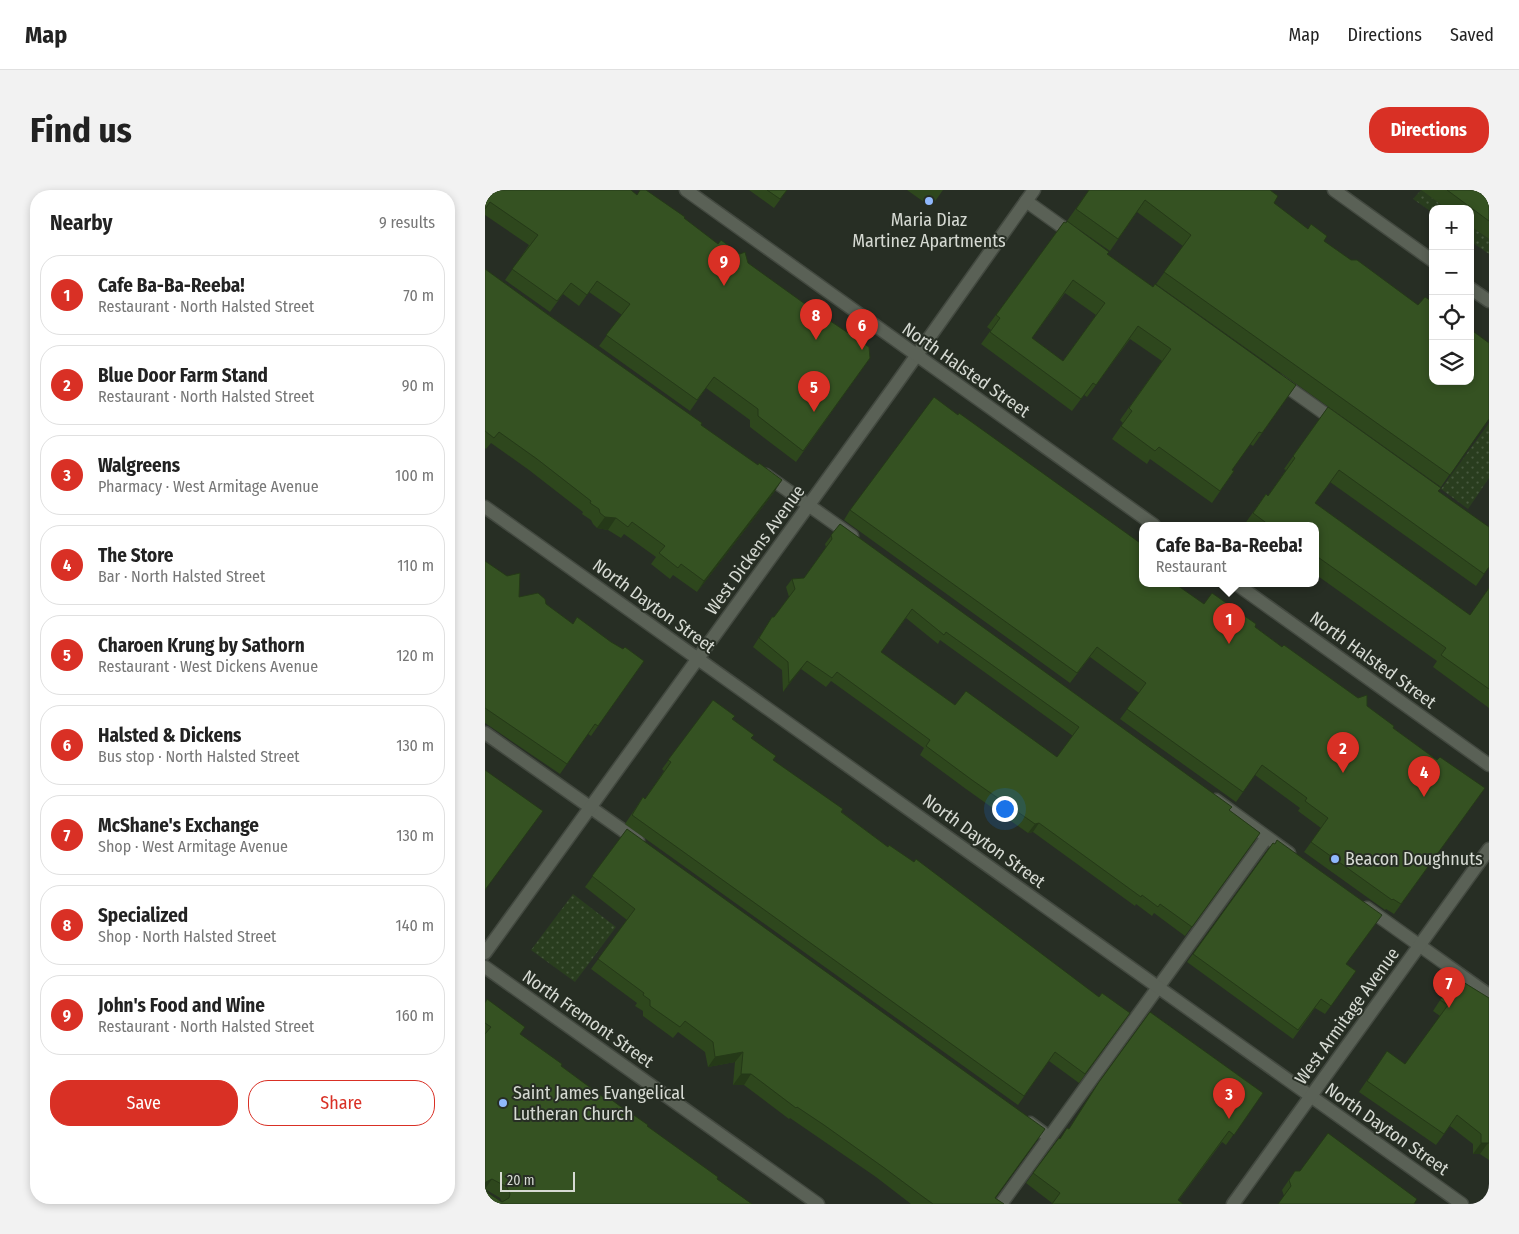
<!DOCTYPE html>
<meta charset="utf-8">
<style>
:root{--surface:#fff;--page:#f2f2f2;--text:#222;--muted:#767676;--line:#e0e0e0;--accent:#d93025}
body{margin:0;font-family:"Fira Sans Condensed",sans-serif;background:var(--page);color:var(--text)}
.controls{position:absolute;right:15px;top:15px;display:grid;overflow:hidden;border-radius:10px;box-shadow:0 2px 8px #0003}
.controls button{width:45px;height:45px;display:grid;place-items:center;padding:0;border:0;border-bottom:1px solid var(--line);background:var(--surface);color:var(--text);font:25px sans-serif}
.scale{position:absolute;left:15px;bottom:12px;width:75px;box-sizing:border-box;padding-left:5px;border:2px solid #d6dad3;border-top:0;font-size:14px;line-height:18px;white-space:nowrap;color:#d6dad3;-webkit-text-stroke:4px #272e24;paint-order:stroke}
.you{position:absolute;left:519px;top:618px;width:18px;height:18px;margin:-12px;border:4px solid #fff;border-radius:50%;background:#1a73e8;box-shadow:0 0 0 8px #1a73e833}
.badge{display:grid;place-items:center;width:32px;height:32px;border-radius:50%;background:var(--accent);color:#fff;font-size:16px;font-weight:700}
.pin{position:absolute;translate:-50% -41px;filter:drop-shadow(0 1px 2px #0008)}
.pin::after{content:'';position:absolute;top:26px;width:18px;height:15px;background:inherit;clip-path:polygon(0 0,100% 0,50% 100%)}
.popup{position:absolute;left:654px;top:332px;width:180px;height:65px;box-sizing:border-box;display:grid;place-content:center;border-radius:10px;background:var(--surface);filter:drop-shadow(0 1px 4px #0005);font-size:16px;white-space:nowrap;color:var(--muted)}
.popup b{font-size:19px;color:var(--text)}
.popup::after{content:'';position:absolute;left:50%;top:100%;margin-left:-10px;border:10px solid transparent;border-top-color:var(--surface)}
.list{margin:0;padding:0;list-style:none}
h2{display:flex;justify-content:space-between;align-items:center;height:65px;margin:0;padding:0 20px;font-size:21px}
h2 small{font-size:16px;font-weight:400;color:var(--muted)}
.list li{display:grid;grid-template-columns:32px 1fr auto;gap:15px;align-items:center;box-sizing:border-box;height:80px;margin:0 10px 10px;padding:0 10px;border:1px solid var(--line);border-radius:20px}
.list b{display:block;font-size:19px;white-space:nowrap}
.list p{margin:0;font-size:16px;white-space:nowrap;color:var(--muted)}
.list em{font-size:16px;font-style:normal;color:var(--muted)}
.actions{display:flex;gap:10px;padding:15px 20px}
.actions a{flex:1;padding:11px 0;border:1px solid var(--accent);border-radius:20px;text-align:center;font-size:18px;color:var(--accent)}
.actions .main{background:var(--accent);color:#fff}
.icon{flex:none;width:28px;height:28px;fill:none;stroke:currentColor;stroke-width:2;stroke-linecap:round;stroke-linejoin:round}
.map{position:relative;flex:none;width:1004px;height:1014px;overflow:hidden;border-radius:20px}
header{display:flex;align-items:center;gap:30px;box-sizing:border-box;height:70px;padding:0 25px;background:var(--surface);border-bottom:1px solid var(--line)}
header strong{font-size:24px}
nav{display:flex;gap:28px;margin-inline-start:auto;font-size:18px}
.intro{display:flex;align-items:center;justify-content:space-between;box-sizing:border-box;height:120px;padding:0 30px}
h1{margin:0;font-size:35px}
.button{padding:12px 22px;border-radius:20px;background:var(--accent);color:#fff;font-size:18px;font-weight:700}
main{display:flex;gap:30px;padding:0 30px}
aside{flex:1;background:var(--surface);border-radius:20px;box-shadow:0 2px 8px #0003}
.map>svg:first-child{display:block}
.grass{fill:url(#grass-dots)}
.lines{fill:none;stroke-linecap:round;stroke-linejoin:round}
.lane-casing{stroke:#434940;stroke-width:15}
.street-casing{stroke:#434940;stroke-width:15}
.secondary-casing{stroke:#434940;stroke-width:15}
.lane{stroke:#5a6156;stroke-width:12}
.street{stroke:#5a6156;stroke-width:12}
.secondary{stroke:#5a6156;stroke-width:12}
.wall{fill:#2e471d;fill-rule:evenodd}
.shaded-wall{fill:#253918}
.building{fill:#355222;stroke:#253918;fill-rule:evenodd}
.poi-dot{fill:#90b8fd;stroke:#272e24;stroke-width:2}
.labels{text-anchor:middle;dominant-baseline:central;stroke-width:4;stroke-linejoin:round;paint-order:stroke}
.poi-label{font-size:18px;fill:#d6dad3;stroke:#272e24;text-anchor:start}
.street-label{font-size:18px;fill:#d6dad3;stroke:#272e24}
</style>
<header>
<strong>Map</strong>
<nav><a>Map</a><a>Directions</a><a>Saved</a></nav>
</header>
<div class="intro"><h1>Find us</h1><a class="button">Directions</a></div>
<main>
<aside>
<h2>Nearby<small>9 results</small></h2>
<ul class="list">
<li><span class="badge">1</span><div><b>Cafe Ba-Ba-Reeba!</b><p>Restaurant · North Halsted Street</p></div><em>70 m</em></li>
<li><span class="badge">2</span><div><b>Blue Door Farm Stand</b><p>Restaurant · North Halsted Street</p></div><em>90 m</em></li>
<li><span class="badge">3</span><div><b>Walgreens</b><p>Pharmacy · West Armitage Avenue</p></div><em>100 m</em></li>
<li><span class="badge">4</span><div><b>The Store</b><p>Bar · North Halsted Street</p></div><em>110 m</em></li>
<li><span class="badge">5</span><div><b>Charoen Krung by Sathorn</b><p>Restaurant · West Dickens Avenue</p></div><em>120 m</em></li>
<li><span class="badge">6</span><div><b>Halsted &amp; Dickens</b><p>Bus stop · North Halsted Street</p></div><em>130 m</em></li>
<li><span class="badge">7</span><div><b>McShane's Exchange</b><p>Shop · West Armitage Avenue</p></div><em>130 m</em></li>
<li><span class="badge">8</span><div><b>Specialized</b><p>Shop · North Halsted Street</p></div><em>140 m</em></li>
<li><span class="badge">9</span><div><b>John's Food and Wine</b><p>Restaurant · North Halsted Street</p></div><em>160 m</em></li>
</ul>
<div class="actions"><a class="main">Save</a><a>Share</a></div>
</aside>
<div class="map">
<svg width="1004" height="1014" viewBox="0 0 1004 1014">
<defs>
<pattern id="grass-dots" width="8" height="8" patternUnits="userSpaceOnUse" patternTransform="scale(1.25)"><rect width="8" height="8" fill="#293d1e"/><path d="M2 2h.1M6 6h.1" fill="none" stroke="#47583e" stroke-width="1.8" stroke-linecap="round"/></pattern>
</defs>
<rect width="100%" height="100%" fill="#272e24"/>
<path class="grass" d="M 936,0 L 962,19 L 948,19 L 948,23 L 928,9 Z
M 985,36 L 1004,49 L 1004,64 L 985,51 Z
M 1004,233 L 1004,288 L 983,319 L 956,299 Z
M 88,704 L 131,737 L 90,792 L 46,760 Z"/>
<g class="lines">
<g class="lane-casing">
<path id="lane" d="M 541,11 L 590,46
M 794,191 L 853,233
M 281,285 L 367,346
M 0,543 L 153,651
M 731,610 L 804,663
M 882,718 L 1004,805
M 545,933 L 564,947
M 516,1014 L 782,647"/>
</g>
<g class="street-casing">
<path id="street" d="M 849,0 L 948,71
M 985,98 L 1004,111
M 0,317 L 977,1014
M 0,763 L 412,193 L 549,0
M 0,777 L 333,1014"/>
</g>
<g class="secondary-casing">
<path id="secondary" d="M 201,0 L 669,335
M 750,393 L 1004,575
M 748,1014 L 1004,659"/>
</g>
<use href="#lane" class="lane"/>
<use href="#street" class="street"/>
<use href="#secondary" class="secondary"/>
</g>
<path class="wall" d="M 0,0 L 152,5 L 199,28 L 233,54 L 263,73 L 385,168 L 311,272 L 265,237 L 265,230 L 221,198 L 205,221 L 114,156 L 137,125 L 104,102 L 94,116 L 78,104 L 65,122 L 20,90 L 44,55 L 0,25 Z
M 264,0 L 302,0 L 289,18 Z
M 422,0 L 458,0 L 446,17 Z
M 604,0 L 789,13 L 839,51 L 986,253 L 956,297 L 671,94 L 698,56 L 652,22 L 625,61 L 582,31 Z
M 936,0 L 1004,0 L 1004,49 L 985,36 L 985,19 L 962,19 Z
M 579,32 L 622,64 L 668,97 L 811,195 L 768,256 L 765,254 L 747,280 L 749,281 L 727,313 L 665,269 L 662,274 L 627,249 L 638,233 L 635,230 L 677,171 L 645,149 L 602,207 L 599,205 L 587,221 L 496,154 L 506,140 L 502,137 ZM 580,103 L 611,125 L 578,171 L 547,148 Z
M 0,79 L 216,235 L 290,301 L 212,402 L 188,385 L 185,389 L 166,374 L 171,367 L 139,344 L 136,348 L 123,340 L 112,338 L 108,334 L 106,330 L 97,324 L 98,322 L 44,280 L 6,253 L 1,259 L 0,258 Z
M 843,217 L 953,301 L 1004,377 L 991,396 L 845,292 L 830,313 L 985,425 L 1004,398 L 1004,518 L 948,477 L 952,471 L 830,384 L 830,335 L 759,335 L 781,304 L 783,306 L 801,280 L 799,279 Z
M 365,320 L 658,393 L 719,414 L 770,437 L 797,457 L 882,516 L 908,538 L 952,570 L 1000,598 L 909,724 L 901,719 L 900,720 L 819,662 L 836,638 L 813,621 L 815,618 L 770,585 L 751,612 L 635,529 L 654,503 L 605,467 L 585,493 L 359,330 Z
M 355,334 L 775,643 L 700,746 L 669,723 L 667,726 L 651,714 L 650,716 L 548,642 L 543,643 L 481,599 L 435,565 L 439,558 L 346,491 L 341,497 L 316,479 L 298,502 L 297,480 L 268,457 L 287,427 L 289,427 L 304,407 L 301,397 L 307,389 L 319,388 L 341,357 L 340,354 ZM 421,428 L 453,454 L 455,450 L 588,546 L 572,567 L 470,515 L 396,462 Z
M 0,371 L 34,407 L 61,414 L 88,434 L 126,452 L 159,471 L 106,546 L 103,544 L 75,584 L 0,533 Z
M 228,510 L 288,570 L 403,657 L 614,807 L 645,823 L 594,893 L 564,871 L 533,915 L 140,634 L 158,607 L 160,609 L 179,581 L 177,579 Z
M 142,639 L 510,1008 L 519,1014 L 426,1014 L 391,987 L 305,928 L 304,929 L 259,895 L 248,895 L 250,872 L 223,877 L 220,862 L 193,842 L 188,848 L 158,826 L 158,821 L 150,816 L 152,813 L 106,779 L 142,730 L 100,697 Z
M 788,653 L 861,774 L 871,781 L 840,824 L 830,818 L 808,849 L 702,772 Z
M 970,787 L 1004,808 L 1004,970 L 995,964 L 988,964 L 988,954 L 965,936 L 951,955 L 874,902 L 902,861 L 920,874 L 955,826 L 948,821 Z
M 0,813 L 35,844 L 76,876 L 118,907 L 162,936 L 232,989 L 0,1014 ZM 0,999 L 15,1008 L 17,1012 L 3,1003 Z
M 665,822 L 778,903 L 741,955 L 737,952 L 693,1011 L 567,1013 L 541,993 L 574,948 L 575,949 L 584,939 L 607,902 Z
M 810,981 L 929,1014 L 799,1006 L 797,1000 Z"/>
<path class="shaded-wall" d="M 297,290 L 290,301 L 212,402 L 219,391 Z
M 120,327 L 131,328 L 123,340 L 112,338 Z
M 322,471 L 316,479 L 298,502 L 304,493 Z
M 554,633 L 548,642 L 543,643 L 550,634 Z
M 258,862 L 250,872 L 223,877 L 230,867 Z
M 256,884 L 266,884 L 259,895 L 248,895 Z
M 996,953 L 1003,953 L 995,964 L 988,964 Z
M 7,989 L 0,999 L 0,993 L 1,992 Z"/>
<path class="building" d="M 0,0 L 146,0 L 152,5 L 155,0 L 161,0 L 200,27 L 199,28 L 233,54 L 236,50 L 255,64 L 260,62 L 263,73 L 320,114 L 384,157 L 385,168 L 318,261 L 273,226 L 273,219 L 229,187 L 212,210 L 121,145 L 145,114 L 112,91 L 102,105 L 86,93 L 72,111 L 27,79 L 53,45 L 5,12 L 0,19 Z
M 282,0 L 302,0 L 295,9 Z
M 604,0 L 785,0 L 793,6 L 789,13 L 823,39 L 826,34 L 842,46 L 839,51 L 866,70 L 872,70 L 933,115 L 940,107 L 948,112 L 948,191 L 985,191 L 985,139 L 1004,153 L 1004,229 L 992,246 L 965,285 L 679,82 L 706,45 L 660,10 L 633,49 L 591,19 Z
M 962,0 L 1004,0 L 1004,31 Z
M 582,31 L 624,62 L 622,64 L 668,97 L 670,94 L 811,195 L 777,243 L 774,242 L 747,280 L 749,281 L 735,301 L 674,257 L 670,261 L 636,236 L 647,221 L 644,218 L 686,159 L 653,136 L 611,195 L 608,193 L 596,209 L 505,142 L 515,128 L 511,125 L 579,32 L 581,33 ZM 588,90 L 620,113 L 578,171 L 547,148 Z
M 0,79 L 62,124 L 217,233 L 216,235 L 273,275 L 274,273 L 297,290 L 219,391 L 196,374 L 193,378 L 174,363 L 180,356 L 147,332 L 143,337 L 131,328 L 120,327 L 115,323 L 114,319 L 105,313 L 106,311 L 52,269 L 14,242 L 9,248 L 0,241 Z
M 449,207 L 473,225 L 474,223 L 658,355 L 658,393 L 689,393 L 719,414 L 727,403 L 771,434 L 770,437 L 797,457 L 799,455 L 873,508 L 882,505 L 882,516 L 909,536 L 908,538 L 952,570 L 955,567 L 1000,598 L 916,714 L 908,709 L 907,710 L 826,652 L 843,628 L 820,611 L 822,608 L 777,575 L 758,602 L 642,519 L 661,493 L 635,474 L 612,457 L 592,483 L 365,320 Z
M 843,217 L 956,298 L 953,301 L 1004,337 L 1004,377 L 999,384 L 854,280 L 830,313 L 985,425 L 1004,398 L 1004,499 L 956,465 L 961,458 L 830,365 L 830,335 L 784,335 L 768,323 L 781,304 L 783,306 L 810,268 L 808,266 Z
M 355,334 L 747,617 L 744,620 L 775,643 L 707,737 L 675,714 L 673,717 L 657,705 L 656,707 L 554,633 L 550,634 L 487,590 L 441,556 L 445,550 L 352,482 L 347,488 L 322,471 L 304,493 L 303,472 L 274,448 L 287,427 L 289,427 L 310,399 L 307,389 L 319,388 L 347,349 L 346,345 ZM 427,419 L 459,445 L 461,442 L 594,537 L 572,567 L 481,501 L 470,515 L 396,462 Z
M 0,371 L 22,386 L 35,383 L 34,407 L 53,403 L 60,409 L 61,414 L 88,434 L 92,427 L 126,452 L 138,459 L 140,457 L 159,471 L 113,536 L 110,534 L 82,574 L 0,518 Z
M 228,510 L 250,526 L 247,529 L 269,545 L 266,548 L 291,566 L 288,570 L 358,619 L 356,622 L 403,657 L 404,655 L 429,672 L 431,669 L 614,807 L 617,803 L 645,823 L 600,884 L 570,862 L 539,906 L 147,625 L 158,607 L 160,609 L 186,572 L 183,570 Z
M 0,580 L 58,621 L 0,700 Z
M 142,639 L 560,939 L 510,1008 L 519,1014 L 448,1014 L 437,1006 L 398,977 L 339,935 L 312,917 L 311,918 L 266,884 L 256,884 L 258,862 L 230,867 L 228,852 L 200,831 L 195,837 L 165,816 L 165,810 L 158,805 L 159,803 L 113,769 L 150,719 L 107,686 Z
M 792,650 L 897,725 L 861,774 L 871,781 L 846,816 L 836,809 L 813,840 L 708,764 L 788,653 L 790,654 Z
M 970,787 L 1004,808 L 1004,953 L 996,953 L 996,944 L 972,925 L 959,944 L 882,891 L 902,861 L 920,874 L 963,815 L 955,810 Z
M 2,809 L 40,837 L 35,844 L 77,874 L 76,876 L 118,907 L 120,905 L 143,922 L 143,921 L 163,935 L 162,936 L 233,987 L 232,989 L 267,1014 L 0,1014 L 0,998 L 3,1003 L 17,1012 L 24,1008 L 25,1004 L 22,997 L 7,989 L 1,992 L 0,994 L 0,844 L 6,837 L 0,833 L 0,813 Z
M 665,822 L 778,903 L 749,945 L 744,941 L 693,1010 L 698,1014 L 567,1014 L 575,1003 L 548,983 L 574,948 L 575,949 L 582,938 L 584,939 L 614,892 Z
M 843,943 L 932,1009 L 929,1014 L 793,1014 L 806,996 L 804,990 L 810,981 L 815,981 Z"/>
<g class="poi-dot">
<circle cx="444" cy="11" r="5"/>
<circle cx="850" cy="669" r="5"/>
<circle cx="18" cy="913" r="5"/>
</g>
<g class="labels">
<g class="poi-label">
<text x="444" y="30" text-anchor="middle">Maria Diaz<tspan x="444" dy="21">Martinez Apartments</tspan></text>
<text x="860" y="669">Beacon Doughnuts</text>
<text x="28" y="903">Saint James Evangelical<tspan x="28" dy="21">Lutheran Church</tspan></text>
</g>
<g class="street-label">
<text transform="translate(481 180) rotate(35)">North Halsted Street</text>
<text transform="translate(270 360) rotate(-54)">West Dickens Avenue</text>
<text transform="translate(169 416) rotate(36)">North Dayton Street</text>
<text transform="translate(888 470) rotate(36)">North Halsted Street</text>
<text transform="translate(499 651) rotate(36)">North Dayton Street</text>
<text transform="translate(862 826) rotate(-54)">West Armitage Avenue</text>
<text transform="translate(103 829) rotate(35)">North Fremont Street</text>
<text transform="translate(902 939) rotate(35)">North Dayton Street</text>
</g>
</g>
</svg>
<div class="controls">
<button>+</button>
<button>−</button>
<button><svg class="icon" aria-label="locate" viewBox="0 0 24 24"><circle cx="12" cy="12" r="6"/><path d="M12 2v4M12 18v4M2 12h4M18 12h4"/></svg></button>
<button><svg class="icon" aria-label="layers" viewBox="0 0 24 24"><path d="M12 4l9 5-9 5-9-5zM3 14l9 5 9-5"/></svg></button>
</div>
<div class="scale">20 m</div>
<div class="you"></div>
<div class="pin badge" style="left:744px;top:454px">1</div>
<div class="popup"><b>Cafe Ba-Ba-Reeba!</b>Restaurant</div>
<div class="pin badge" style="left:858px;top:583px">2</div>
<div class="pin badge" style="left:744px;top:929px">3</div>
<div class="pin badge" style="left:939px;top:607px">4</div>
<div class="pin badge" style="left:329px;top:222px">5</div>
<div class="pin badge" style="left:377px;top:160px">6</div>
<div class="pin badge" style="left:964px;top:818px">7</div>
<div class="pin badge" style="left:331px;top:150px">8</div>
<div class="pin badge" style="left:239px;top:96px">9</div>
</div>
</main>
